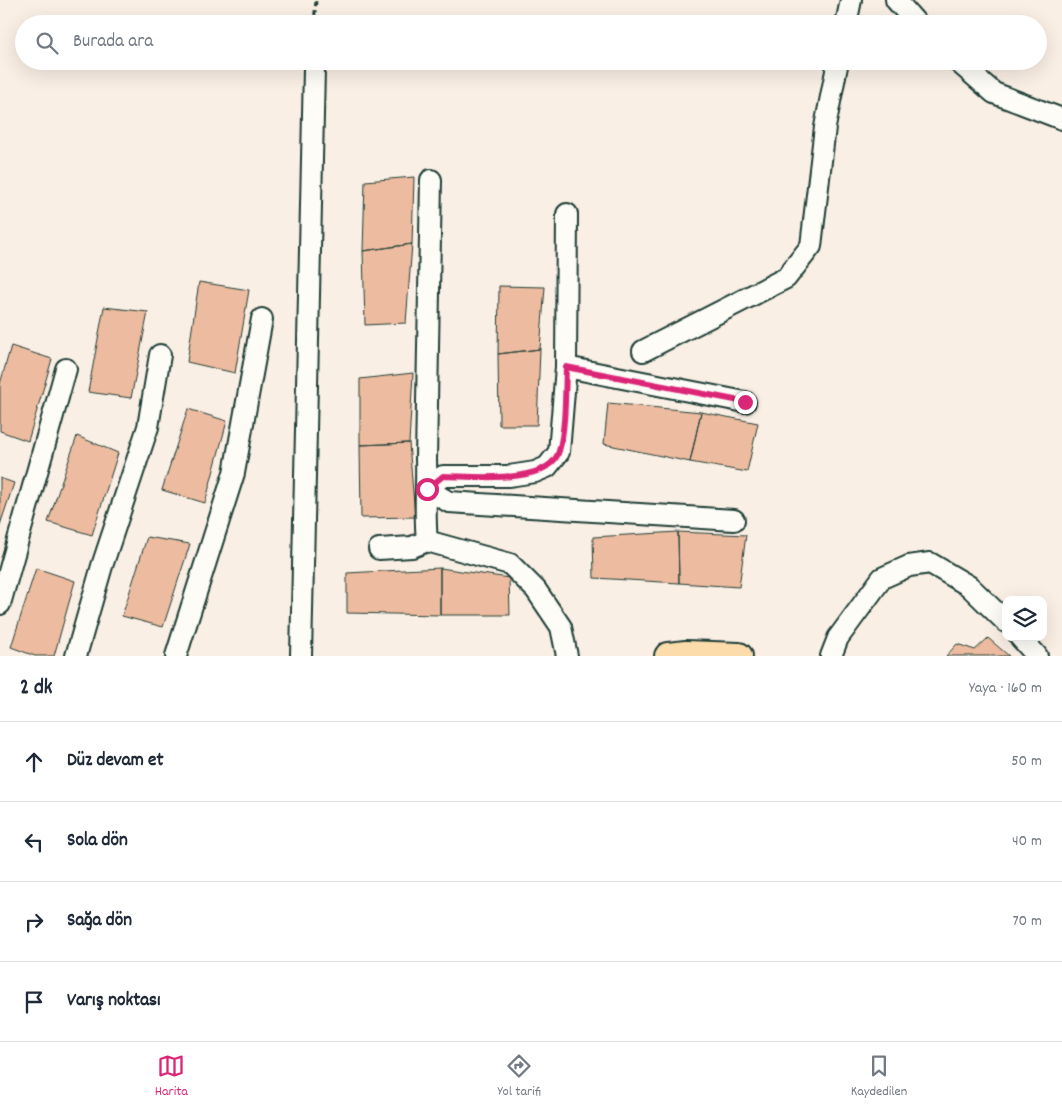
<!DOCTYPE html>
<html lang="tr">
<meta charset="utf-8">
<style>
:root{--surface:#fff;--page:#f6f6f7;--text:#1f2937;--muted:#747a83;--line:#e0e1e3;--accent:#db2777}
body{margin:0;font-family:Dekko,sans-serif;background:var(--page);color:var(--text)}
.controls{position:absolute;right:15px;bottom:15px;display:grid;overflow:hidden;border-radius:10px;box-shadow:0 5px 20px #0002}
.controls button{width:45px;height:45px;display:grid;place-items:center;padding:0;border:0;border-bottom:1px solid var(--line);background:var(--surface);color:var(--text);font:25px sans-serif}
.stop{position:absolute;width:15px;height:15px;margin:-11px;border:4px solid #db2777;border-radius:50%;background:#fff}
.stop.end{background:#db2777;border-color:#fff;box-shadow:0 1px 5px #0008}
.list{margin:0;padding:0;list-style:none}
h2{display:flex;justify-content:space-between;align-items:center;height:65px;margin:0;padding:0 20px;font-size:21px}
h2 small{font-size:16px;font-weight:400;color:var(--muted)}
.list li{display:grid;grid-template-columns:32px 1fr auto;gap:15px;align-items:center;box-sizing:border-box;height:80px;padding:0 20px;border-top:1px solid var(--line)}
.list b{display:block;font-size:19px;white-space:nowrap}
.list em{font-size:16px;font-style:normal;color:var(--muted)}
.icon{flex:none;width:28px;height:28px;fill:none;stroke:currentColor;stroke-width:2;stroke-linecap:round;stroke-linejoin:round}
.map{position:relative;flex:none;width:1062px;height:656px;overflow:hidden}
.search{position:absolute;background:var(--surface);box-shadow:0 5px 20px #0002;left:15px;right:15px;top:15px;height:55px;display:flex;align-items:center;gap:12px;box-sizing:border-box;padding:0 18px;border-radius:28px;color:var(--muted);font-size:19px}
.sheet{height:385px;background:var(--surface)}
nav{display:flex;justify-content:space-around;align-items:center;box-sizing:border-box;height:70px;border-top:1px solid var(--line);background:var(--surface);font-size:14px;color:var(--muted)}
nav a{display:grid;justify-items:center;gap:2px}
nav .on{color:var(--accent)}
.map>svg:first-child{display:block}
.building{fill:#edbb9f;stroke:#1f3d34}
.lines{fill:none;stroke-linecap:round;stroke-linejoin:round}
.minor-casing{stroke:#1f3d34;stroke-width:24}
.major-casing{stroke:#1f3d34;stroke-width:30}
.path{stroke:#1f3d34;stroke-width:3;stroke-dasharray:5 4;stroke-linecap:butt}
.minor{stroke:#fdfcf7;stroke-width:20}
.major{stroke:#fddcac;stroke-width:26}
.route{stroke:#db2777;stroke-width:6}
</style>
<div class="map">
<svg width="1062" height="656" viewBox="0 0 1062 656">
<rect width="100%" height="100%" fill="#faefe5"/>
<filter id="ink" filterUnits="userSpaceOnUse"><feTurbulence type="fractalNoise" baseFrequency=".02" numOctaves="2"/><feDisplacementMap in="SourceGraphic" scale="10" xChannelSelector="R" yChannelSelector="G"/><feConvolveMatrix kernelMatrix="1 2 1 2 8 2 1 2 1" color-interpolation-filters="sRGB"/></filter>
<g filter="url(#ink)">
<path class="building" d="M 414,177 L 412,244 L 363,251 L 365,181 Z
M 412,244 L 406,323 L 365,325 L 363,251 Z
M 199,282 L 249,290 L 235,373 L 187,362 Z
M 499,286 L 545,287 L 540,349 L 498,354 Z
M 104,307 L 148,312 L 131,398 L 88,392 Z
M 11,346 L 52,359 L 28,441 L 0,431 L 0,384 Z
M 540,349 L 537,425 L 499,425 L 498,354 Z
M 413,373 L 409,443 L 360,445 L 360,379 Z
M 608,403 L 701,412 L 690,462 L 604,444 Z
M 188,409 L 227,421 L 205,503 L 162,490 Z
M 701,412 L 758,423 L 747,472 L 690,462 Z
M 77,436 L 118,453 L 92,535 L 48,522 Z
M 409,443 L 415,517 L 361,518 L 360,445 Z
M 0,478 L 14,483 L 0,525 Z
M 678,532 L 679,583 L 594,578 L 593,537 Z
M 678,532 L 746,535 L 739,587 L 679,583 Z
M 147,537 L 190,544 L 163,627 L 122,616 Z
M 36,568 L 75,581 L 54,656 L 35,656 L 11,647 Z
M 440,568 L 440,615 L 347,613 L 347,573 Z
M 440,568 L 509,578 L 510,615 L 440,615 Z
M 988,638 L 1009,656 L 946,656 L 957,644 L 975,650 Z"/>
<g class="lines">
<g class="minor-casing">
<path id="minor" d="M 896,0 L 917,24
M 846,24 L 851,0
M 957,61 L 994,93 L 1062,119
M 567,214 L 566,367 L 559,452 L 547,467 L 535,472 L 509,476 L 443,476 L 427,489 L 449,502 L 734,520
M 643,351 L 786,278 L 811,246 L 825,127 L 838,61
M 566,367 L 745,402
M 427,541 C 424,513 427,486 426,459 L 431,180
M 379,549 L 412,547 L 427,541 L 510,564 L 536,590 L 561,627 L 567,656
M 0,604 L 66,369
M 1020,637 L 1037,656
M 76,656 L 102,566 L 148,427 L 160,355
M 176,656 L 234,473 L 262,319
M 301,656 L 314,69
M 831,656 L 838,638 L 882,578 L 909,566 L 930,563 L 969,586 L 1006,622"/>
</g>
<g class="major-casing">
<path id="major" d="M 668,656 L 686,654 L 739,656"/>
</g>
<path class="path" d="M 314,24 L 316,0"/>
<use href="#minor" class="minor"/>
<use href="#major" class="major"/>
</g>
</g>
<g class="lines" filter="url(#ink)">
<path class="route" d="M 427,489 L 443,476 C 472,476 549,486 559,451 C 566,427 565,392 566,367 L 745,402"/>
</g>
</svg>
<div class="controls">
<button><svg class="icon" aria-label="layers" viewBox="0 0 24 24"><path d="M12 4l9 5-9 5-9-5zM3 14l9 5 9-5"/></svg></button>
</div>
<div class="stop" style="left:427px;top:489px"></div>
<div class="stop end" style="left:745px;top:402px"></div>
<div class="search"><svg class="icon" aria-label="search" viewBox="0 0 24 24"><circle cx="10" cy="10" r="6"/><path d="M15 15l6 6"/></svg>Burada ara</div>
</div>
<section class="sheet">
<h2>2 dk<small>Yaya · 160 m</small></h2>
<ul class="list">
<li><svg class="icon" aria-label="ahead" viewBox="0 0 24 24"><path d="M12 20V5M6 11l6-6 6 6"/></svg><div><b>Düz devam et</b></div><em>50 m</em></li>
<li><svg class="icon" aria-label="left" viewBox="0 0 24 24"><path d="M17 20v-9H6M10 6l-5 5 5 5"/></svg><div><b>Sola dön</b></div><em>40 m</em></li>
<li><svg class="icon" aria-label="right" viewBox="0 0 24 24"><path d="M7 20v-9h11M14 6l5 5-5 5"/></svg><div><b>Sağa dön</b></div><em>70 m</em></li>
<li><svg class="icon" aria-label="arrive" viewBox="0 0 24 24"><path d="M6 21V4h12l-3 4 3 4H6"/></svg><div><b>Varış noktası</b></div></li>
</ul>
</section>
<nav>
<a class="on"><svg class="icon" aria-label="map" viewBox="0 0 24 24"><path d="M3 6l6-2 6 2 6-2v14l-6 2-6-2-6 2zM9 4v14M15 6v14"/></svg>Harita</a>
<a><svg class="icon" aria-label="directions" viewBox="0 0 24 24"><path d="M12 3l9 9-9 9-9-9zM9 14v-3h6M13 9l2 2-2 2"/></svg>Yol tarifi</a>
<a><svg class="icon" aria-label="saved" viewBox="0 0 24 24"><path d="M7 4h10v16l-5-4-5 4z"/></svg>Kaydedilen</a>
</nav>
